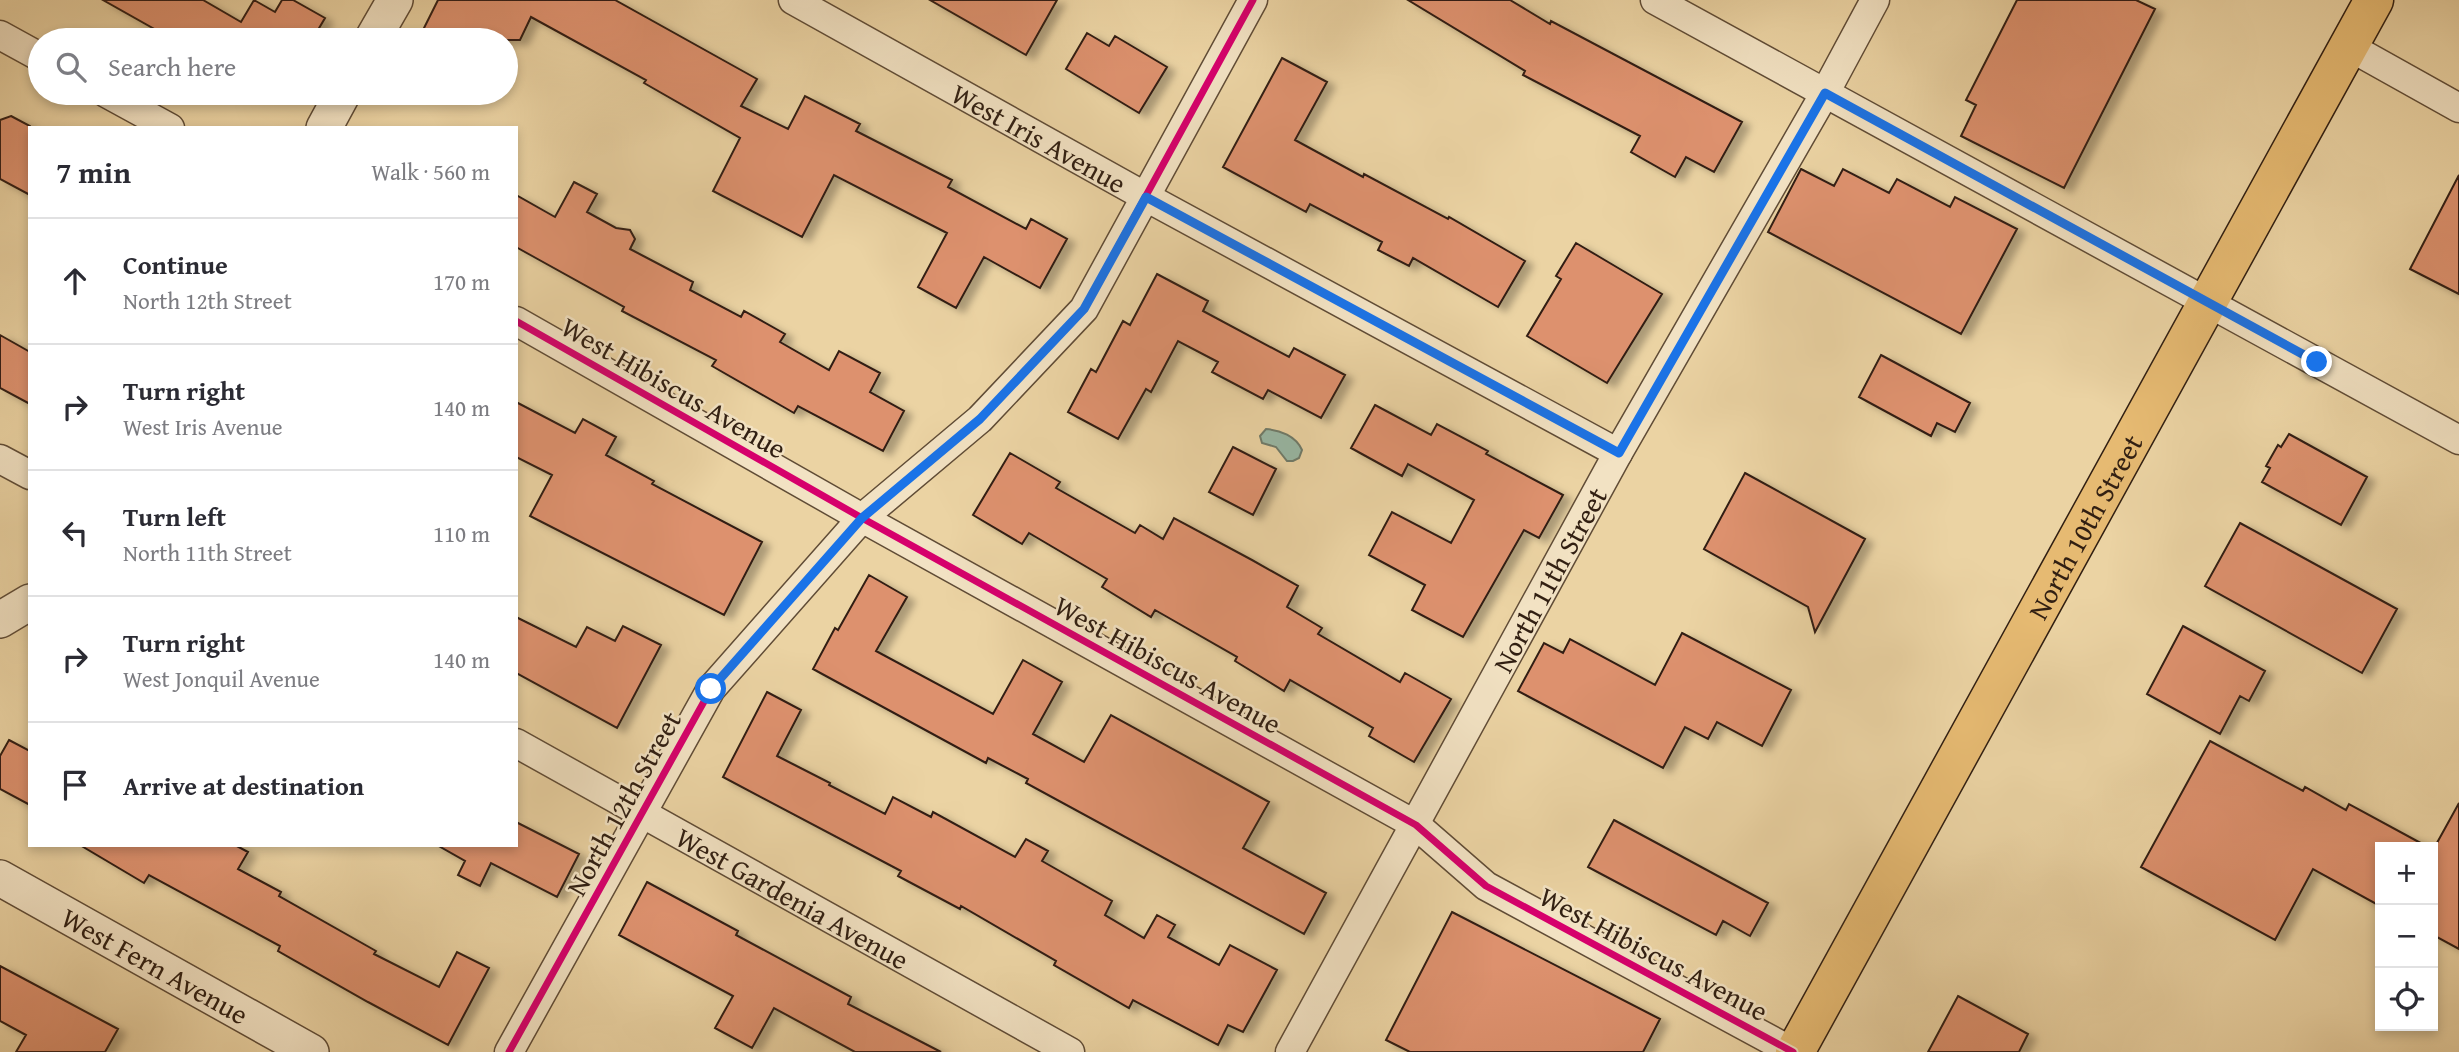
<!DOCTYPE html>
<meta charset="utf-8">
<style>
:root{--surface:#fff;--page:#f7f7f7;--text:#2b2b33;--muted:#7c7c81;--line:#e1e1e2}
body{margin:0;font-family:"Gentium Book Plus",serif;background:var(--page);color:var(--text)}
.controls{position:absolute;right:21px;bottom:21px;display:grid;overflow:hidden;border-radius:0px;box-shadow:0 4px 10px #0003}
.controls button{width:63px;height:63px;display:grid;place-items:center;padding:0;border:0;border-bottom:2px solid var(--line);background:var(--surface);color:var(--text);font:35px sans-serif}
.stop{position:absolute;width:21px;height:21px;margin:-16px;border:5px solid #1a73e8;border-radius:50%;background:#fff}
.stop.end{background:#1a73e8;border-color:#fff;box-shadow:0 2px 7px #0008}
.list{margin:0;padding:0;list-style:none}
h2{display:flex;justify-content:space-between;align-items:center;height:91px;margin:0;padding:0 28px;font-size:30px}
h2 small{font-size:23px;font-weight:400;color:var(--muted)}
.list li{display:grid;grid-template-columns:46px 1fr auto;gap:21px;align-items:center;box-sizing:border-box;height:126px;padding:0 28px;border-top:2px solid var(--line)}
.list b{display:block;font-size:26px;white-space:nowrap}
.list p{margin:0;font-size:23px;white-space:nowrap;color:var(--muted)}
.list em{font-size:23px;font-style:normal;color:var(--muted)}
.icon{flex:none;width:38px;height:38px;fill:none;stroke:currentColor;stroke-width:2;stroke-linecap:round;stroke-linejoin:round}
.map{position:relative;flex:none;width:2459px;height:1052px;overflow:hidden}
.search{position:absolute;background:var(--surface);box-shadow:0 4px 10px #0003;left:28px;top:28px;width:490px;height:77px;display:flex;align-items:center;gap:18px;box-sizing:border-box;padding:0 24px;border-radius:38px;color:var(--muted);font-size:26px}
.panel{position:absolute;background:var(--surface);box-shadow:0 4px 10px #0003;left:28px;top:126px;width:490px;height:721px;border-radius:0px}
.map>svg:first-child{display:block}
.water{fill:#98b8a5;stroke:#6f7b6a;stroke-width:2}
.building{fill:#dd916e;stroke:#311f12;stroke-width:2;filter:url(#shadow)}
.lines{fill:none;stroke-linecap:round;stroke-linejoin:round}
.minor-casing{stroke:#604c36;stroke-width:31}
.tertiary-casing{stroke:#604c36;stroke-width:38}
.primary-casing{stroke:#311f12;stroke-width:41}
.minor{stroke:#f2e2c3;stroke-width:28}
.tertiary{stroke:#f2e2c3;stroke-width:35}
.primary{stroke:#e6ba72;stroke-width:38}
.cycleway-casing{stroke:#f2e2c3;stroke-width:11}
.cycleway{stroke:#d6006c;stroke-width:7}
.route{stroke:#1a73e8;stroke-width:9}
.labels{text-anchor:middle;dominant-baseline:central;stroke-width:5;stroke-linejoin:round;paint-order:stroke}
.street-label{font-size:28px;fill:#311f12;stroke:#f2e2c3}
</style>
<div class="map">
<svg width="2459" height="1052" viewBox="0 0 2459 1052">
<defs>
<filter id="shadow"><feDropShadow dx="8" dy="4.5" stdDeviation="3.5" flood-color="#0004"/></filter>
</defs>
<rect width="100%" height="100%" fill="#ebd3a3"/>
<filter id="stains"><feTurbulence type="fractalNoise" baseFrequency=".00286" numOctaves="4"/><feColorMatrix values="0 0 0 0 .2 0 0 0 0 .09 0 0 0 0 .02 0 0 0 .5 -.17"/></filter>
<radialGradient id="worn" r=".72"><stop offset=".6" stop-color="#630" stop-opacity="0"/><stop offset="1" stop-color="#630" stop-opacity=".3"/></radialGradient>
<path class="water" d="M 1266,429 C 1280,430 1296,436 1302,450 L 1299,458 L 1293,461 L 1287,461 L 1276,447 L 1262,443 L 1260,436 Z"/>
<path class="building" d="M 103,0 L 203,0 L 241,22 L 254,0 L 275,12 L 282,0 L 293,0 L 325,18 L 312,40 L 174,40 Z
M 438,0 L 615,0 L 757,79 L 741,106 L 788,129 L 805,96 L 860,124 L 856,131 L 952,180 L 948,187 L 1026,229 L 1031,219 L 1067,239 L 1040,288 L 984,257 L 956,308 L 918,287 L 947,233 L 834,175 L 802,237 L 713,191 L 740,138 L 644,83 L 646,80 L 531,17 L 520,40 L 418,40 Z
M 930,0 L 1057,0 L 1026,55 Z
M 1408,0 L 1510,0 L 1550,24 L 1551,21 L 1742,122 L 1714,172 L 1686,157 L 1675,177 L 1631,152 L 1640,136 L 1523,75 L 1525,71 Z
M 2017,0 L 2136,0 L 2155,9 L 2064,188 L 1961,136 L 1976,105 L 1966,100 Z
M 1087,33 L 1109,46 L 1115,36 L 1167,67 L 1139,113 L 1066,69 Z
M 1282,58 L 1327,82 L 1295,140 L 1363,177 L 1364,174 L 1448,219 L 1449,217 L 1525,261 L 1498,307 L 1413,258 L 1409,266 L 1378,250 L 1382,242 L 1310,204 L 1306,212 L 1223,167 Z
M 11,116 L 30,126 L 30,195 L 0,179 L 0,120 Z
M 1801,169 L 1834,186 L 1843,169 L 1889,193 L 1897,179 L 1950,207 L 1955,197 L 2017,229 L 1961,334 L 1768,232 Z
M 2459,175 L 2459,294 L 2410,269 Z
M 574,182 L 597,194 L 587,212 L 616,228 L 630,230 L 635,239 L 630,249 L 693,282 L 690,290 L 741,317 L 744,311 L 785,334 L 780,342 L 829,370 L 839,351 L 880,373 L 870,392 L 904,411 L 883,451 L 798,406 L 794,413 L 712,366 L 716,360 L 622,311 L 624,307 L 516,247 L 516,195 L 555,217 Z
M 1576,243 L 1662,294 L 1607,383 L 1527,336 L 1561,279 L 1556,276 Z
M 1157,274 L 1208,301 L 1203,311 L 1289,357 L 1294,348 L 1345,375 L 1321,418 L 1268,390 L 1263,399 L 1212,372 L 1218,362 L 1178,341 L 1151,392 L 1146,389 L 1118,439 L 1068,412 L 1091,369 L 1096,372 L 1123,321 L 1130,325 Z
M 0,335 L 30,352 L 30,404 L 0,388 Z
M 1881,355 L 1970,403 L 1955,432 L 1937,423 L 1931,436 L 1859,397 Z
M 516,402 L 575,433 L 583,419 L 616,437 L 606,455 L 654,481 L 652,484 L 762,542 L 724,615 L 530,516 L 552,475 L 516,457 Z
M 1375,405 L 1431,435 L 1437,424 L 1488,451 L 1486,454 L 1563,495 L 1539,538 L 1524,530 L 1463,637 L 1412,610 L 1425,585 L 1369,555 L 1392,512 L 1451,543 L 1474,500 L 1408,464 L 1402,476 L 1351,448 Z
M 2289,434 L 2367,477 L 2341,525 L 2262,482 L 2270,468 L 2266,466 L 2278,445 L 2281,447 Z
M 1233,447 L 1276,469 L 1253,515 L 1209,492 Z
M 1010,453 L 1060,482 L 1056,488 L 1135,533 L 1140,525 L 1163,539 L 1174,518 L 1252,560 L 1298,586 L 1287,607 L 1322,628 L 1318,634 L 1400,682 L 1405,673 L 1451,699 L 1414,762 L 1369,736 L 1373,728 L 1290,680 L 1284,691 L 1235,661 L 1237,657 L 1155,610 L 1151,617 L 1102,587 L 1107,579 L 1029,533 L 1022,544 L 973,515 Z
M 1745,473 L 1865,539 L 1815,632 L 1808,607 L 1704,549 Z
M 2240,523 L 2397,609 L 2362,673 L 2205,586 Z
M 869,575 L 907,597 L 876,651 L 993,714 L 1023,660 L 1062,682 L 1033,734 L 1084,762 L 1111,715 L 1269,802 L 1243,848 L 1326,893 L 1304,934 L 1026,783 L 1028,779 L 988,758 L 986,763 L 813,669 L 835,628 L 838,630 Z
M 516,617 L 576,647 L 587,627 L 615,641 L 623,626 L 661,645 L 617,728 L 516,673 Z
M 2183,626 L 2265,671 L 2249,701 L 2240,696 L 2220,734 L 2147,694 Z
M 1682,633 L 1791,690 L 1762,746 L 1717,722 L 1708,739 L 1685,727 L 1663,768 L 1518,691 L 1544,643 L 1563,653 L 1570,639 L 1655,685 Z
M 767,692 L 801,710 L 777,756 L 830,783 L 829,785 L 885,814 L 893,797 L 931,817 L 933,812 L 1015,857 L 1026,839 L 1048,851 L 1042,861 L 1112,901 L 1105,915 L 1144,938 L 1157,915 L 1175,925 L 1168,937 L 1219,965 L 1230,945 L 1277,970 L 1243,1032 L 1228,1025 L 1218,1045 L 1133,1000 L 1129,1008 L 1054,965 L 1056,961 L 961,906 L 960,909 L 898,876 L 901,871 L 723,777 Z
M 9,740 L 30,751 L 30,805 L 0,789 L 0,756 Z
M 2210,741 L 2303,791 L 2305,787 L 2346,810 L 2349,804 L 2428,847 L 2380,847 L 2380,906 L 2313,869 L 2275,940 L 2141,867 Z
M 2459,803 L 2459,949 L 2433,935 L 2433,850 Z
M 1614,820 L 1768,903 L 1750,936 L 1723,921 L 1716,935 L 1588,867 Z
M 516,822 L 579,854 L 557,897 L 491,863 L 480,886 L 458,875 L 465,861 L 437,845 L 516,845 Z
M 80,845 L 235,845 L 248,852 L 238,869 L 281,892 L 279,896 L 376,951 L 374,954 L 439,987 L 457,952 L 489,968 L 448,1045 L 368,1002 L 278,951 L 280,946 L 149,875 L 144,883 Z
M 647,882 L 738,931 L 736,935 L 851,997 L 848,1004 L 941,1052 L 855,1052 L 774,1008 L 752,1048 L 715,1028 L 733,996 L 619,935 Z
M 1452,912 L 1660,1019 L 1643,1052 L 1410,1052 L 1386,1040 Z
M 0,966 L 118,1029 L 105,1052 L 16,1052 L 26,1035 L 0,1021 Z
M 1958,996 L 2028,1034 L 2019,1052 L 1928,1052 Z"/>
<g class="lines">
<g class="minor-casing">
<g id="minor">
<path id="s1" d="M 793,0 L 1146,197 L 1618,453"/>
<path d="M 1655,0 L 2459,440"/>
<path d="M 0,35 L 40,57"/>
<path d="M 2348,46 L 2459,108"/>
<path d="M 106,93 L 170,128"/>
<path d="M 516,321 L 862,518 L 1416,825 L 1486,886 L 1793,1052"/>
<path d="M 0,459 L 30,475"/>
<path id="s2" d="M 516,743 L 1070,1052"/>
<path d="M 509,1052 L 711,689 L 862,518 L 980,419 L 1084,309 L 1253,0"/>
<path id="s3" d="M 1290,1052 L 1618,453 L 1825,93 L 1875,0"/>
</g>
</g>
<g class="tertiary-casing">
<g id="tertiary">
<path d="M 372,40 L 395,0"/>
<path d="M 324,128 L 343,93"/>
<path d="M 0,620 L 30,602"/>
<path id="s4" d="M 0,878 L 311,1052"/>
</g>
</g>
<g class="primary-casing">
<g id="primary">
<path id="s5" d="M 1795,1052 L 2374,0"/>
</g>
</g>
<use href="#minor" class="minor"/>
<use href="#tertiary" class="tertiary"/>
<use href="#primary" class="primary"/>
<g class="cycleway-casing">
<path id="cycleway" d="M 516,321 L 862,518 L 1416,825 L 1486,886 L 1793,1052
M 509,1052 L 711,689 L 862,518 L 980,419 L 1084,309 L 1253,0"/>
</g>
<use href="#cycleway" class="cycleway"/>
</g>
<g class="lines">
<path class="route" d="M 711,689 L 862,518 L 980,419 L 1084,309 L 1146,197 L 1619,453 L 1825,93 L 2317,362"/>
</g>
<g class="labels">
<g class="street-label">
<text stroke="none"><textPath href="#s1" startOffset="282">West Iris Avenue</textPath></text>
<text transform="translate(674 387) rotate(30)">West Hibiscus Avenue</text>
<text stroke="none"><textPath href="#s5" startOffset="600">North 10th Street</textPath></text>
<text stroke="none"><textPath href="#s3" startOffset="539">North 11th Street</textPath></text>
<text transform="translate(1168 664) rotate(29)">West Hibiscus Avenue</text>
<text transform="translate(623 803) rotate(-61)">North 12th Street</text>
<text stroke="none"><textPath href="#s2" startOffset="317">West Gardenia Avenue</textPath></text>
<text transform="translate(1654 953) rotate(28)">West Hibiscus Avenue</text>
<text stroke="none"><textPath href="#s4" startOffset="178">West Fern Avenue</textPath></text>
</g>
</g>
<rect width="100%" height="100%" filter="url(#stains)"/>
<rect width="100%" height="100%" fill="url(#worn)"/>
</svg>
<div class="controls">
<button>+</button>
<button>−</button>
<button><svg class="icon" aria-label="locate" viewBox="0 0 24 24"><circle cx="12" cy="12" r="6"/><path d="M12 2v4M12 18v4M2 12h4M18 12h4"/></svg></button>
</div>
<div class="stop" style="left:711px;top:689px"></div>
<div class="stop end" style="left:2317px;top:362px"></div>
<div class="search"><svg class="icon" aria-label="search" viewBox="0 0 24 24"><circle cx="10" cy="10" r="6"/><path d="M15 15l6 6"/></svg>Search here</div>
<section class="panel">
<h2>7 min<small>Walk · 560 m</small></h2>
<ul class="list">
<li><svg class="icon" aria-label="ahead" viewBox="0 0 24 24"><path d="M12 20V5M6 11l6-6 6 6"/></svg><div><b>Continue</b><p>North 12th Street</p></div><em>170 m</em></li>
<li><svg class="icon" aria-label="right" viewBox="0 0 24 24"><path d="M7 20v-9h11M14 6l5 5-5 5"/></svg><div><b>Turn right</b><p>West Iris Avenue</p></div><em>140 m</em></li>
<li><svg class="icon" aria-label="left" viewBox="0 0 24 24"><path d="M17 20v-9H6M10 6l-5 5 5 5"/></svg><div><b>Turn left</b><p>North 11th Street</p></div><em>110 m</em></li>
<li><svg class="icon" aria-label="right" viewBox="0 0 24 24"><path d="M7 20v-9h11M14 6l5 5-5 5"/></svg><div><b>Turn right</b><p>West Jonquil Avenue</p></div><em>140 m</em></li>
<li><svg class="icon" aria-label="arrive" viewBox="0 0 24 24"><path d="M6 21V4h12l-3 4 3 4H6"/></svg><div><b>Arrive at destination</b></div></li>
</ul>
</section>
</div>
